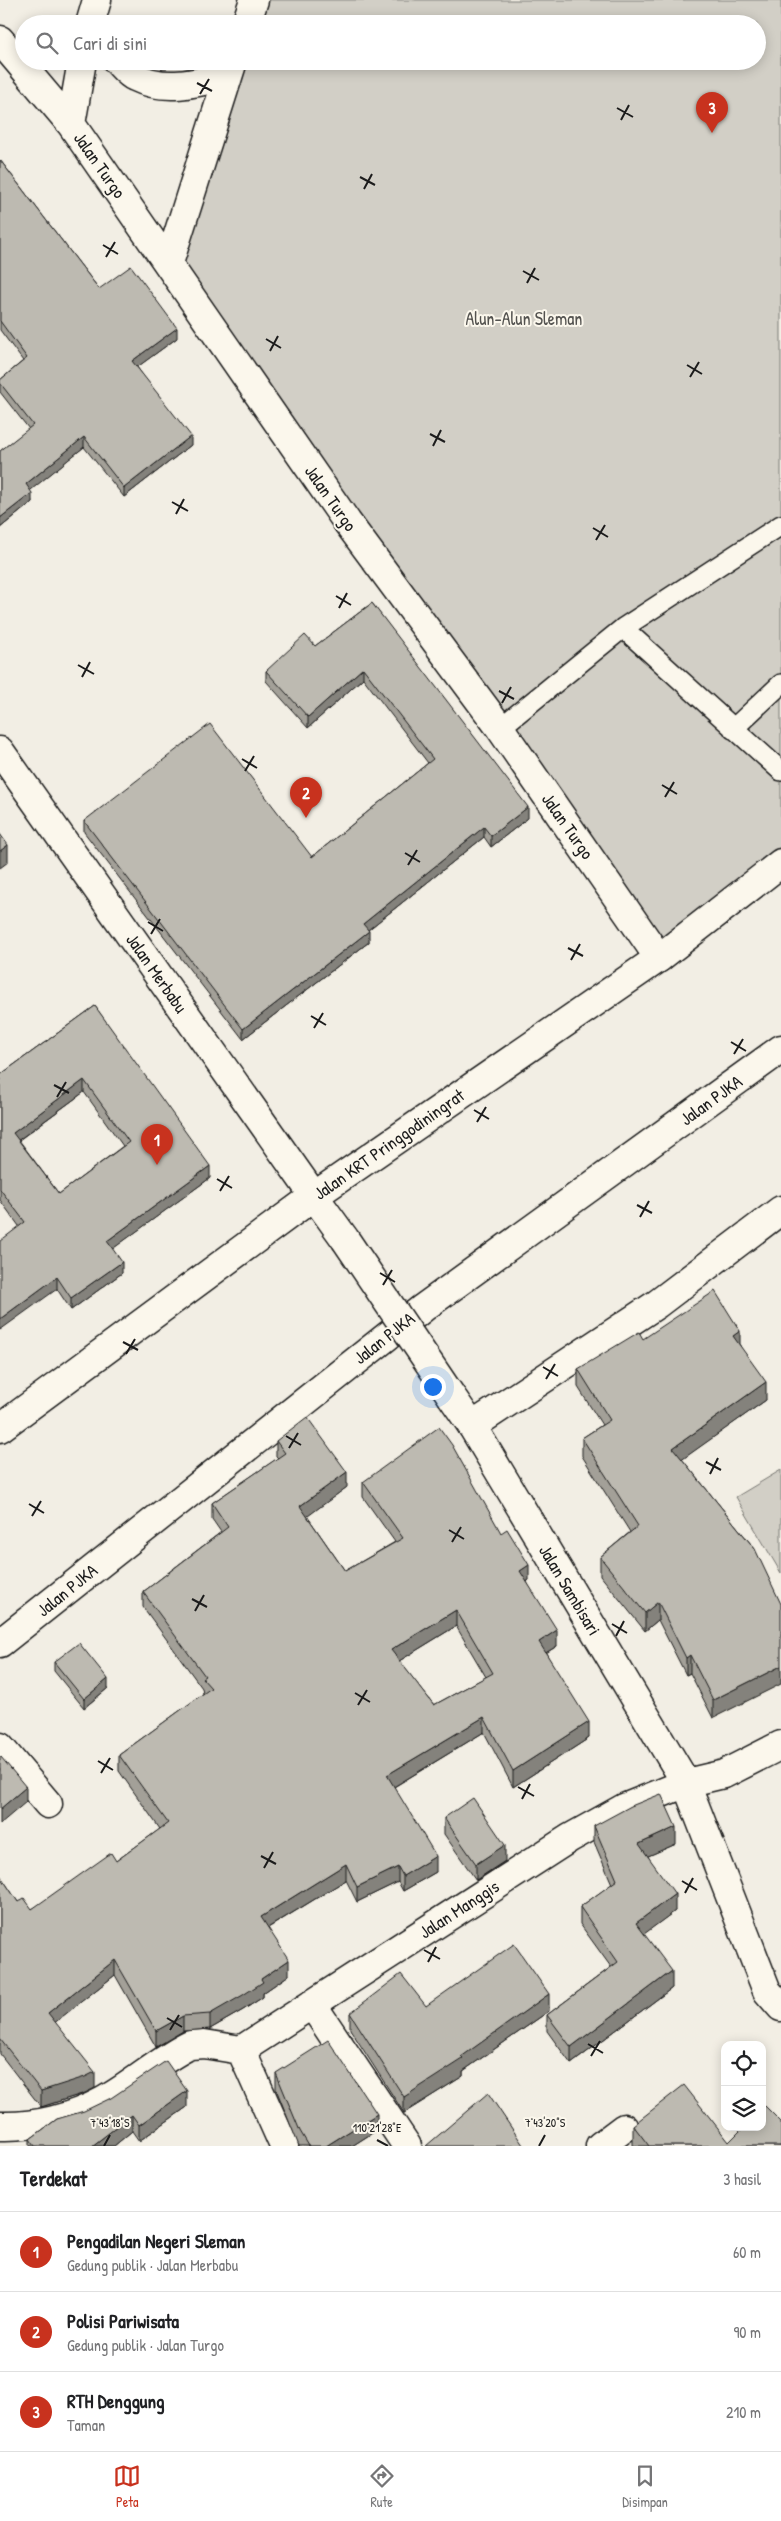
<!DOCTYPE html>
<html lang="id">
<meta charset="utf-8">
<style>
:root{--surface:#fff;--page:#f2f2f2;--text:#202124;--muted:#757577;--line:#e0e0e0;--accent:#c8321e}
body{margin:0;font-family:"Patrick Hand",sans-serif;background:var(--page);color:var(--text)}
.controls{position:absolute;right:15px;bottom:15px;display:grid;overflow:hidden;border-radius:10px;box-shadow:0 2px 12px #0003}
.controls button{width:45px;height:45px;display:grid;place-items:center;padding:0;border:0;border-bottom:1px solid var(--line);background:var(--surface);color:var(--text);font:25px sans-serif}
.you{position:absolute;left:432px;top:1386px;width:18px;height:18px;margin:-12px;border:4px solid #fff;border-radius:50%;background:#1a73e8;box-shadow:0 0 0 8px #1a73e833}
.badge{display:grid;place-items:center;width:32px;height:32px;border-radius:50%;background:var(--accent);color:#fff;font-size:16px;font-weight:700}
.pin{position:absolute;translate:-50% -41px;filter:drop-shadow(0 1px 2px #0008)}
.pin::after{content:'';position:absolute;top:26px;width:18px;height:15px;background:inherit;clip-path:polygon(0 0,100% 0,50% 100%)}
.list{margin:0;padding:0;list-style:none}
h2{display:flex;justify-content:space-between;align-items:center;height:65px;margin:0;padding:0 20px;font-size:21px}
h2 small{font-size:16px;font-weight:400;color:var(--muted)}
.list li{display:grid;grid-template-columns:32px 1fr auto;gap:15px;align-items:center;box-sizing:border-box;height:80px;padding:0 20px;border-top:1px solid var(--line)}
.list b{display:block;font-size:19px;white-space:nowrap}
.list p{margin:0;font-size:16px;white-space:nowrap;color:var(--muted)}
.list em{font-size:16px;font-style:normal;color:var(--muted)}
.icon{flex:none;width:28px;height:28px;fill:none;stroke:currentColor;stroke-width:2;stroke-linecap:round;stroke-linejoin:round}
.map{position:relative;flex:none;width:781px;height:2146px;overflow:hidden}
.search{position:absolute;background:var(--surface);box-shadow:0 2px 12px #0003;left:15px;right:15px;top:15px;height:55px;display:flex;align-items:center;gap:12px;box-sizing:border-box;padding:0 18px;border-radius:28px;color:var(--muted);font-size:19px}
.sheet{height:305px;background:var(--surface)}
nav{display:flex;justify-content:space-around;align-items:center;box-sizing:border-box;height:70px;border-top:1px solid var(--line);background:var(--surface);font-size:14px;color:var(--muted)}
nav a{display:grid;justify-items:center;gap:2px}
nav .on{color:var(--accent)}
.map>svg:first-child{display:block}
.green{fill:#d2cfc6;stroke:#777671}
.lines{fill:none;stroke-linecap:round;stroke-linejoin:round}
.service-casing{stroke:#1c1c1c;stroke-width:22}
.minor-casing{stroke:#1c1c1c;stroke-width:31}
.secondary-casing{stroke:#1c1c1c;stroke-width:31}
.service{stroke:#fbf7ec;stroke-width:19}
.minor{stroke:#fbf7ec;stroke-width:28}
.secondary{stroke:#fbf7ec;stroke-width:28}
.secondary-bridge-casing{stroke:#1c1c1c;stroke-width:31;stroke-linecap:butt}
.secondary-bridge{stroke:#fbf7ec;stroke-width:28}
.wall{fill:#a3a098;stroke:#1c1c1c;fill-rule:evenodd}
.shaded-wall{fill:#84827c;stroke:#1c1c1c}
.building{fill:#bdbab1;stroke:#1c1c1c;fill-rule:evenodd}
.ticks{fill:none;stroke:#1c1c1c;stroke-width:2}
.labels{text-anchor:middle;dominant-baseline:central;stroke-width:4;stroke-linejoin:round;paint-order:stroke}
.street-label{font-size:18px;fill:#1c1c1c;stroke:#fbf7ec}
.park-label{font-size:18px;fill:#53524f;stroke:#fbf7ec}
.ticks-label{font-size:12px;text-anchor:middle;fill:#1c1c1c;stroke:#fbf7ec;stroke-width:4;stroke-linejoin:round;paint-order:stroke}
</style>
<div class="map">
<svg width="781" height="2146" viewBox="0 0 781 2146">
<rect width="100%" height="100%" fill="#f2eee4"/>
<filter id="ink" filterUnits="userSpaceOnUse"><feTurbulence type="fractalNoise" baseFrequency=".02" numOctaves="2"/><feDisplacementMap in="SourceGraphic" scale="10" xChannelSelector="R" yChannelSelector="G"/><feConvolveMatrix kernelMatrix="1 2 1 2 8 2 1 2 1" color-interpolation-filters="sRGB"/></filter>
<g filter="url(#ink)">
<path class="green" d="M 257,0 L 781,0 L 781,866 L 659,958 L 169,263 L 237,61 L 757,61 L 757,24 L 249,24 Z
M 781,1470 L 781,1573 L 736,1497 Z"/>
<g class="lines">
<g class="service-casing">
<path id="service" d="M 623,628 L 781,771
M 500,728 L 623,628 L 781,525
M 733,729 L 781,684"/>
</g>
<g class="minor-casing">
<path id="minor" d="M 90,24 L 97,0
M 246,24 L 254,0
M 0,40 L 71,124 L 347,522 L 500,728 L 659,958
M 117,61 C 122,66 128,74 135,77 C 165,92 197,83 228,75
M 71,124 L 82,61
M 169,263 L 233,61
M 0,751 L 314,1196
M 472,1426 L 657,1304 L 781,1210
M 0,1747 L 48,1804
M 312,2004 L 407,2146
M 241,2050 L 570,1838 L 624,1808 L 686,1783 L 724,1774 L 781,1745
M 241,2050 L 284,2146
M 0,2126 C 35,2127 72,2118 103,2101 C 133,2085 159,2060 190,2045 L 204,2044 L 241,2050
M 600,2146 L 624,2128"/>
</g>
<g class="secondary-casing">
<path id="secondary" d="M 314,1196 L 345,1239
M 452,1397 L 472,1426 L 686,1783 L 767,1991 L 781,2007
M 0,1428 L 314,1196 L 659,958 L 781,863
M 0,1643 L 423,1308 L 781,1049"/>
</g>
<use href="#service" class="service"/>
<use href="#minor" class="minor"/>
<use href="#secondary" class="secondary"/>
<g class="secondary-bridge-casing">
<path id="secondary-bridge" d="M 345,1239 L 452,1397"/>
</g>
<use href="#secondary-bridge" class="secondary-bridge"/>
</g>
<path class="wall" d="M 0,160 L 99,289 L 177,338 L 137,367 L 191,445 L 124,497 L 84,447 L 30,490 L 32,502 L 0,528 L 0,451 L 29,429 L 0,392 L 0,380 L 23,361 L 0,330 Z
M 372,603 L 528,818 L 491,847 L 484,837 L 368,930 L 369,942 L 243,1039 L 84,832 L 84,821 L 312,857 L 428,763 L 363,678 L 308,728 L 266,681 L 266,671 L 315,646 Z
M 95,1006 L 210,1178 L 112,1249 L 122,1273 L 71,1310 L 57,1289 L 19,1226 L 0,1200 L 0,1075 ZM 84,1092 L 123,1146 L 59,1194 L 19,1140 Z
M 740,1346 L 766,1400 L 682,1459 L 755,1549 L 713,1718 L 690,1673 L 686,1675 L 658,1620 L 645,1631 L 600,1575 L 600,1557 L 630,1532 L 582,1456 L 582,1438 L 602,1425 L 578,1387 L 578,1369 Z
M 276,1441 L 347,1487 L 307,1516 L 345,1571 L 395,1542 L 363,1497 L 363,1482 L 501,1533 L 529,1580 L 527,1582 L 557,1646 L 546,1653 L 589,1738 L 513,1787 L 484,1732 L 394,1787 L 436,1872 L 403,1891 L 398,1882 L 357,1902 L 346,1880 L 268,1928 L 289,1975 L 263,1993 L 263,1997 L 243,2010 L 210,2029 L 183,2031 L 156,2047 L 115,1975 L 55,2022 L 95,2088 L 85,2093 L 41,2107 L 0,2054 L 0,1875 L 18,1902 L 32,1909 L 116,1861 L 160,1829 L 119,1771 L 119,1755 L 203,1694 L 202,1688 L 143,1607 L 143,1592 L 221,1532 L 212,1519 L 212,1503 L 278,1458 L 276,1456 ZM 456,1626 L 486,1677 L 434,1705 L 399,1661 Z
M 54,1662 L 108,1688 L 84,1708 L 54,1671 Z
M 444,1818 L 505,1861 L 476,1880 L 444,1834 Z
M 594,1826 L 676,1844 L 648,1856 L 675,1911 L 643,1934 L 672,1988 L 571,2064 L 547,2031 L 547,2015 L 611,1967 L 580,1924 L 580,1907 L 612,1884 L 594,1842 Z
M 426,2006 L 549,2011 L 463,2071 L 463,2076 L 404,2113 L 350,2029 L 350,2013 Z
M 276,2073 L 377,2130 L 352,2146 L 299,2146 L 276,2089 Z
M 187,2107 L 139,2141 L 132,2131 L 114,2146 L 30,2146 L 30,2139 L 57,2119 Z
M 633,2125 L 729,2142 L 781,2146 L 634,2146 L 633,2145 Z"/>
<path class="shaded-wall" d="M 177,328 L 177,338 L 132,371 L 132,361 Z
M 191,436 L 191,445 L 124,497 L 124,488 Z
M 84,437 L 84,447 L 26,494 L 26,484 Z
M 32,493 L 32,502 L 0,528 L 0,518 Z
M 363,668 L 363,678 L 308,728 L 308,717 Z
M 528,807 L 528,818 L 491,847 L 491,836 Z
M 484,827 L 484,837 L 363,934 L 363,924 Z
M 8,845 L 8,862 L 0,868 L 0,851 Z
M 369,931 L 369,942 L 243,1039 L 243,1029 Z
M 84,1080 L 84,1092 L 13,1144 L 13,1133 Z
M 210,1166 L 210,1178 L 107,1253 L 107,1241 Z
M 122,1262 L 122,1273 L 71,1310 L 71,1298 Z
M 57,1277 L 57,1289 L 0,1330 L 0,1319 Z
M 740,1331 L 740,1349 L 733,1336 Z
M 766,1382 L 766,1400 L 673,1466 L 673,1448 Z
M 347,1472 L 347,1487 L 300,1522 L 300,1506 Z
M 529,1565 L 529,1580 L 520,1586 L 520,1571 Z
M 658,1602 L 658,1620 L 645,1631 L 645,1613 Z
M 456,1610 L 456,1626 L 391,1666 L 391,1650 Z
M 557,1630 L 557,1646 L 539,1657 L 539,1642 Z
M 690,1655 L 690,1673 L 686,1675 L 686,1658 Z
M 781,1666 L 781,1684 L 713,1718 L 713,1700 Z
M 108,1679 L 108,1688 L 84,1708 L 84,1699 Z
M 484,1717 L 484,1732 L 387,1791 L 387,1775 Z
M 589,1722 L 589,1738 L 513,1787 L 513,1771 Z
M 26,1787 L 26,1802 L 0,1824 L 0,1809 Z
M 676,1827 L 676,1844 L 639,1860 L 639,1844 Z
M 505,1845 L 505,1861 L 476,1880 L 476,1864 Z
M 436,1856 L 436,1872 L 403,1891 L 403,1876 Z
M 346,1864 L 346,1880 L 261,1932 L 261,1917 Z
M 398,1867 L 398,1882 L 357,1902 L 357,1887 Z
M 675,1894 L 675,1911 L 636,1940 L 636,1923 Z
M 115,1960 L 115,1975 L 48,2028 L 48,2013 Z
M 289,1960 L 289,1975 L 263,1993 L 263,1997 L 243,2010 L 210,2029 L 210,2014 Z
M 672,1971 L 672,1988 L 571,2064 L 571,2047 Z
M 549,1994 L 549,2011 L 463,2071 L 463,2076 L 404,2113 L 404,2097 Z
M 183,2016 L 183,2031 L 156,2047 L 156,2031 Z
M 95,2072 L 95,2088 L 85,2093 L 41,2107 L 41,2091 Z
M 187,2091 L 187,2107 L 139,2141 L 139,2125 Z
M 377,2114 L 377,2130 L 352,2146 L 326,2146 Z
M 132,2115 L 132,2131 L 114,2146 L 92,2146 Z"/>
<path class="building" d="M 0,160 L 99,289 L 131,266 L 177,328 L 132,361 L 191,436 L 124,488 L 84,437 L 26,484 L 32,493 L 0,518 L 0,451 L 33,425 L 0,383 L 0,380 L 27,358 L 0,321 Z
M 372,603 L 528,807 L 491,836 L 484,827 L 363,924 L 369,931 L 243,1029 L 84,821 L 210,724 L 312,857 L 433,759 L 363,668 L 308,717 L 266,671 L 305,635 L 315,646 Z
M 0,834 L 8,845 L 0,851 Z
M 95,1006 L 210,1166 L 107,1241 L 122,1262 L 71,1298 L 57,1277 L 0,1319 L 0,1241 L 25,1222 L 0,1189 L 0,1075 ZM 84,1080 L 129,1142 L 59,1194 L 13,1133 Z
M 715,1291 L 740,1331 L 733,1336 L 766,1382 L 673,1448 L 755,1549 L 781,1604 L 781,1666 L 713,1700 L 690,1655 L 686,1658 L 658,1602 L 645,1613 L 600,1557 L 638,1526 L 582,1438 L 610,1420 L 578,1369 L 639,1332 L 643,1339 Z
M 307,1417 L 347,1472 L 300,1506 L 345,1571 L 403,1538 L 363,1482 L 439,1427 L 452,1445 L 501,1533 L 507,1529 L 529,1565 L 520,1571 L 557,1630 L 539,1642 L 589,1722 L 513,1771 L 484,1717 L 387,1775 L 436,1856 L 403,1876 L 398,1867 L 357,1887 L 346,1864 L 261,1917 L 289,1960 L 261,1979 L 263,1982 L 243,1995 L 210,2014 L 183,2016 L 156,2031 L 115,1960 L 48,2013 L 95,2072 L 85,2077 L 41,2091 L 0,2039 L 0,1875 L 18,1902 L 24,1898 L 32,1909 L 111,1853 L 116,1861 L 168,1823 L 119,1755 L 211,1688 L 202,1678 L 205,1676 L 143,1592 L 228,1527 L 212,1503 L 285,1453 L 276,1441 ZM 456,1610 L 493,1673 L 434,1705 L 391,1650 Z
M 79,1643 L 108,1679 L 84,1699 L 54,1662 Z
M 1,1757 L 26,1787 L 0,1809 L 0,1758 Z
M 661,1794 L 676,1827 L 639,1844 L 675,1894 L 636,1923 L 672,1971 L 571,2047 L 547,2015 L 618,1962 L 580,1907 L 617,1880 L 594,1826 L 631,1806 Z
M 473,1798 L 505,1845 L 476,1864 L 444,1818 Z
M 514,1944 L 549,1994 L 461,2057 L 463,2059 L 404,2097 L 350,2013 L 401,1974 L 426,2006 Z
M 328,2040 L 377,2114 L 326,2146 L 309,2146 L 300,2131 L 276,2073 Z
M 166,2061 L 187,2091 L 139,2125 L 132,2115 L 92,2146 L 35,2146 L 30,2139 L 57,2119 L 84,2111 L 111,2098 Z
M 684,2085 L 729,2142 L 744,2127 L 762,2127 L 762,2109 L 765,2106 L 781,2122 L 781,2146 L 649,2146 L 633,2125 Z
M 488,2093 L 523,2145 L 522,2146 L 426,2146 Z"/>
</g>
<path class="ticks" d="M 197,83 L 212,91M 200,94 L 209,79M 617,108 L 633,117M 621,120 L 629,105M 360,177 L 375,185M 364,189 L 372,174M 103,245 L 118,254M 106,257 L 115,242M 523,271 L 539,280M 527,283 L 535,268M 266,339 L 281,348M 270,351 L 278,336M 687,365 L 702,374M 690,377 L 699,362M 430,434 L 445,442M 433,446 L 441,430M 172,502 L 188,511M 176,514 L 184,499M 593,528 L 608,537M 596,540 L 605,525M 336,596 L 351,605M 339,608 L 347,593M 78,665 L 94,674M 82,677 L 90,662M 499,691 L 514,699M 502,703 L 511,687M 242,759 L 257,768M 245,771 L 254,756M 662,785 L 677,794M 665,797 L 674,782M 405,853 L 420,862M 408,865 L 417,850M 148,922 L 163,931M 151,934 L 160,919M 568,948 L 583,956M 571,960 L 580,944M 311,1016 L 326,1025M 314,1028 L 323,1013M 731,1042 L 746,1051M 734,1054 L 743,1039M 54,1085 L 69,1093M 57,1097 L 66,1082M 474,1110 L 489,1119M 477,1122 L 486,1107M 217,1179 L 232,1188M 220,1191 L 229,1176M 637,1205 L 652,1213M 640,1217 L 649,1201M 380,1273 L 395,1282M 383,1285 L 392,1270M 123,1342 L 138,1350M 126,1354 L 135,1339M 543,1367 L 558,1376M 546,1379 L 555,1364M 286,1436 L 301,1445M 289,1448 L 298,1433M 706,1462 L 721,1470M 710,1474 L 718,1458M 29,1504 L 44,1513M 32,1516 L 41,1501M 449,1530 L 464,1539M 452,1542 L 461,1527M 192,1599 L 207,1607M 195,1611 L 204,1595M 612,1624 L 627,1633M 616,1636 L 624,1621M 355,1693 L 370,1702M 358,1705 L 367,1690M 98,1761 L 113,1770M 101,1773 L 110,1758M 518,1787 L 534,1796M 522,1799 L 530,1784M 261,1856 L 276,1864M 264,1868 L 273,1852M 682,1881 L 697,1890M 685,1893 L 693,1878M 424,1950 L 440,1959M 428,1962 L 436,1947M 167,2018 L 182,2027M 170,2030 L 179,2015M 588,2044 L 603,2053M 591,2056 L 600,2041M 377,2140 L 388,2146M 104,2146 L 110,2135M 539,2146 L 545,2135"/>
<g class="labels">
<g class="street-label">
<text transform="translate(100 165) rotate(55)">Jalan Turgo</text>
<text transform="translate(331 498) rotate(55)">Jalan Turgo</text>
<text transform="translate(568 826) rotate(55)">Jalan Turgo</text>
<text transform="translate(157 973) rotate(55)">Jalan Merbabu</text>
<text transform="translate(711 1100) rotate(-36)">Jalan PJKA</text>
<text transform="translate(389 1144) rotate(-35)">Jalan KRT Pringgodiningrat</text>
<text transform="translate(384 1338) rotate(-38)">Jalan PJKA</text>
<text transform="translate(67 1590) rotate(-39)">Jalan PJKA</text>
<text transform="translate(570 1590) rotate(59)">Jalan Sambisari</text>
<text transform="translate(459 1909) rotate(-33)">Jalan Manggis</text>
</g>
<g class="park-label">
<text x="524" y="318">Alun-Alun Sleman</text>
</g>
</g>
<g class="ticks-label">
<text x="110" y="2127">7°43'18"S</text>
<text x="545" y="2127">7°43'20"S</text>
<text x="377" y="2132">110°21'28"E</text>
</g>
</svg>
<div class="controls">
<button><svg class="icon" aria-label="locate" viewBox="0 0 24 24"><circle cx="12" cy="12" r="6"/><path d="M12 2v4M12 18v4M2 12h4M18 12h4"/></svg></button>
<button><svg class="icon" aria-label="layers" viewBox="0 0 24 24"><path d="M12 4l9 5-9 5-9-5zM3 14l9 5 9-5"/></svg></button>
</div>
<div class="you"></div>
<div class="pin badge" style="left:157px;top:1165px">1</div>
<div class="pin badge" style="left:306px;top:818px">2</div>
<div class="pin badge" style="left:712px;top:133px">3</div>
<div class="search"><svg class="icon" aria-label="search" viewBox="0 0 24 24"><circle cx="10" cy="10" r="6"/><path d="M15 15l6 6"/></svg>Cari di sini</div>
</div>
<section class="sheet">
<h2>Terdekat<small>3 hasil</small></h2>
<ul class="list">
<li><span class="badge">1</span><div><b>Pengadilan Negeri Sleman</b><p>Gedung publik · Jalan Merbabu</p></div><em>60 m</em></li>
<li><span class="badge">2</span><div><b>Polisi Pariwisata</b><p>Gedung publik · Jalan Turgo</p></div><em>90 m</em></li>
<li><span class="badge">3</span><div><b>RTH Denggung</b><p>Taman</p></div><em>210 m</em></li>
</ul>
</section>
<nav>
<a class="on"><svg class="icon" aria-label="map" viewBox="0 0 24 24"><path d="M3 6l6-2 6 2 6-2v14l-6 2-6-2-6 2zM9 4v14M15 6v14"/></svg>Peta</a>
<a><svg class="icon" aria-label="directions" viewBox="0 0 24 24"><path d="M12 3l9 9-9 9-9-9zM9 14v-3h6M13 9l2 2-2 2"/></svg>Rute</a>
<a><svg class="icon" aria-label="saved" viewBox="0 0 24 24"><path d="M7 4h10v16l-5-4-5 4z"/></svg>Disimpan</a>
</nav>
